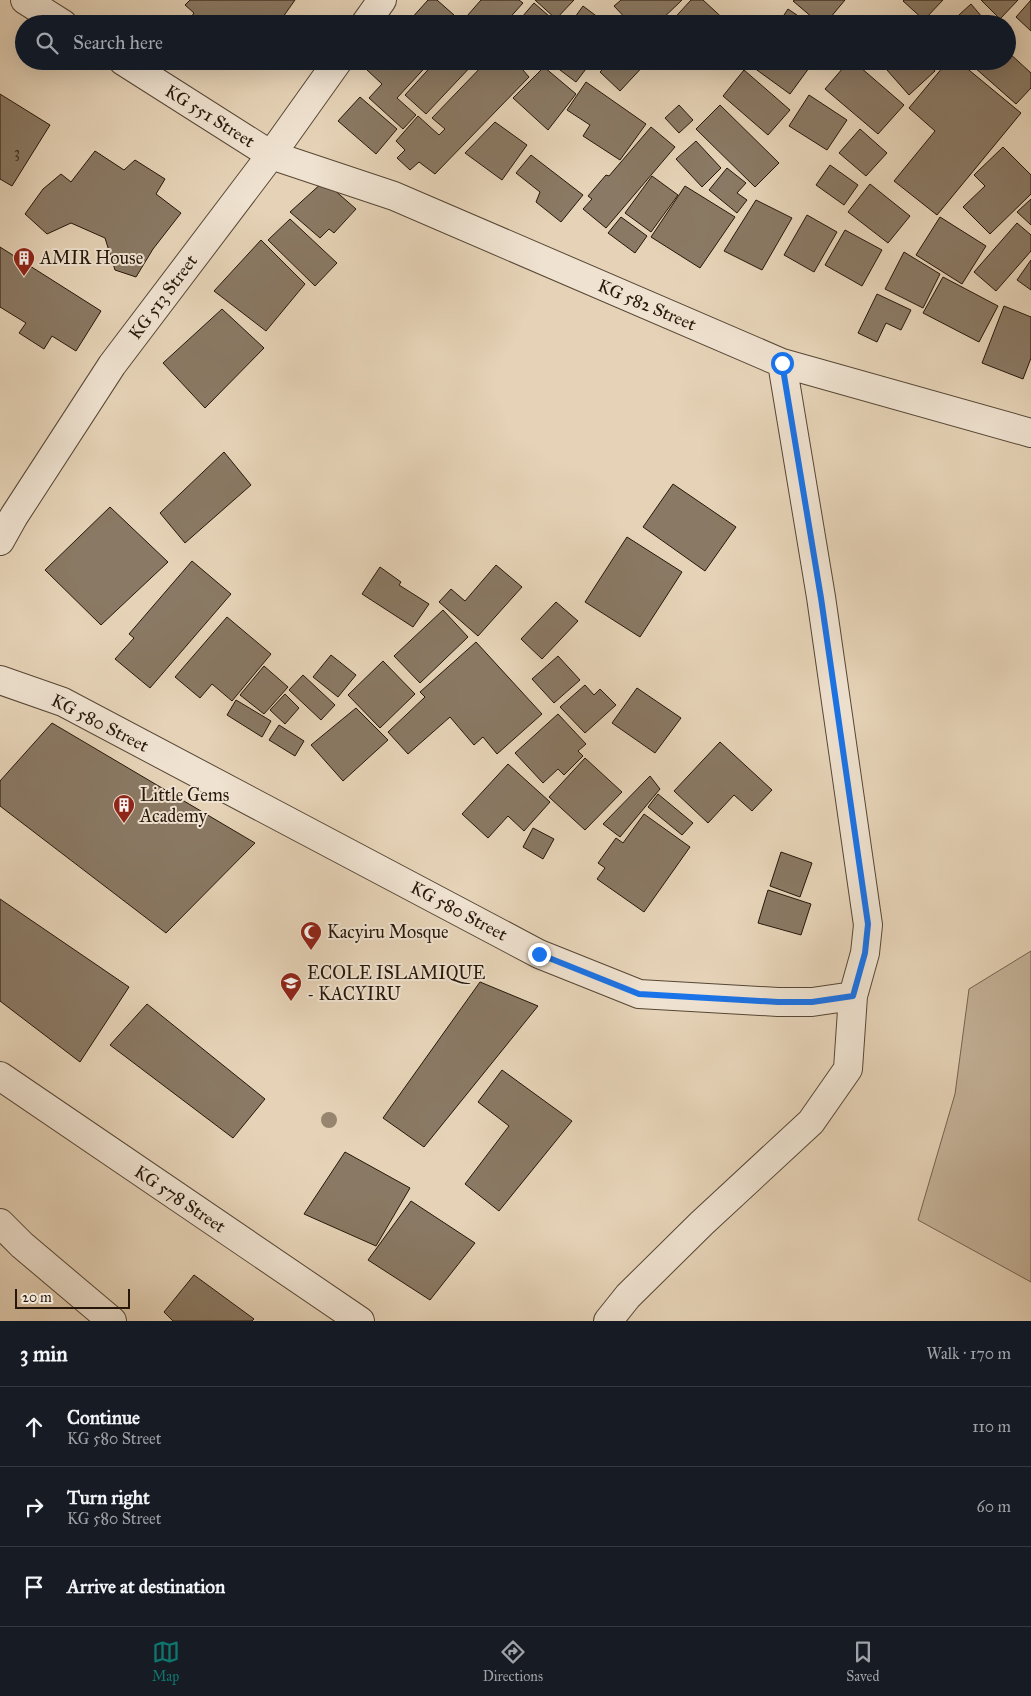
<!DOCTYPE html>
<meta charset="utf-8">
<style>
:root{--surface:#171b24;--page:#242831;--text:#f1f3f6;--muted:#9ea1a6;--line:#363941;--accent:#0f766e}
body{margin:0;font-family:"IM FELL Great Primer",serif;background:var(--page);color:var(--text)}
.scale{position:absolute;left:15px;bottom:12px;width:115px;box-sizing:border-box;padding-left:5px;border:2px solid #26170a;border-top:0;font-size:14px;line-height:18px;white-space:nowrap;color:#26170a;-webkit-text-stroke:4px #efe2d0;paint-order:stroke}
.stop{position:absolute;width:15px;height:15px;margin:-11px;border:4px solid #1a73e8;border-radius:50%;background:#fff}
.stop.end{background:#1a73e8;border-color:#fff;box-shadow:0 1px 5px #0008}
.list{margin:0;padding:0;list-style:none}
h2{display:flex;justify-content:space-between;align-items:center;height:65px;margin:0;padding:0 20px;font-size:21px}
h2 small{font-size:16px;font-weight:400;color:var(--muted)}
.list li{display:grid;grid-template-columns:32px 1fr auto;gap:15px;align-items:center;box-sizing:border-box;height:80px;padding:0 20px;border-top:1px solid var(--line)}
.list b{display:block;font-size:19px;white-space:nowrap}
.list p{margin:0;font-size:16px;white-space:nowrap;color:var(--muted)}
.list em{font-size:16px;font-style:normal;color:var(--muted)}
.icon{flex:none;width:28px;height:28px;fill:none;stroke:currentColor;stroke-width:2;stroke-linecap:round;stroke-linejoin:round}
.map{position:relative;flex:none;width:1031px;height:1321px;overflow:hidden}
.search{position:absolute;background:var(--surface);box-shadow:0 5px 20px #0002;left:15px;right:15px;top:15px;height:55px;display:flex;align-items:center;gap:12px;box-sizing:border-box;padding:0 18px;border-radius:28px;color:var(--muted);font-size:19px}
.sheet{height:305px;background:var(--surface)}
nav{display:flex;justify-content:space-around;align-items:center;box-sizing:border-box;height:70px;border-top:1px solid var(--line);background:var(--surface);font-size:14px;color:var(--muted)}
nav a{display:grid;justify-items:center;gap:2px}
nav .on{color:var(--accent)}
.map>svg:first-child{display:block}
.green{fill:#c5b39a;stroke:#766552}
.building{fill:#8a7964;stroke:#26170a}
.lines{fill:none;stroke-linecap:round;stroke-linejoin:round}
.minor-casing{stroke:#564635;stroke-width:30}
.minor{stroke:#efe2d0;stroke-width:28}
.tree{fill:#978570}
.route{stroke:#1a73e8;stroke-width:6}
.labels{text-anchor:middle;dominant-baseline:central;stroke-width:4;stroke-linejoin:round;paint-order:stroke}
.number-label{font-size:15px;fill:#3f3020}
.street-label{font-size:18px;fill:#26170a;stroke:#efe2d0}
.poi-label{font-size:18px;fill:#26170a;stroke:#efe2d0;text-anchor:start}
</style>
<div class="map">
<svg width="1031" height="1321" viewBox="0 0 1031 1321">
<rect width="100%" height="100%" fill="#e6d3b7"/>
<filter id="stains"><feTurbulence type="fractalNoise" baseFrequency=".004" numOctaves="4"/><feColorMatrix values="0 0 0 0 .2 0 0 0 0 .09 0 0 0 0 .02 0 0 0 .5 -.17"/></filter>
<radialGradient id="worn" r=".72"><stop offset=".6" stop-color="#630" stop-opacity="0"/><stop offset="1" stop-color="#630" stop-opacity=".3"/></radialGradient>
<path class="green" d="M 1031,951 L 1031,1282 L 918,1220 L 955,1094 L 969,989 Z"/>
<path class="building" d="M 190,0 L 295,0 L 278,24 L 186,24 L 194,13 L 185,5 Z
M 428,0 L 437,0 L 454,15 L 446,24 L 414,24 L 410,20 Z
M 481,0 L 519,0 L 523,3 L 506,22 L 509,24 L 460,24 Z
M 535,0 L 574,0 L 556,19 Z
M 621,0 L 682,0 L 657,24 L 631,24 L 614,6 Z
M 691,0 L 703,0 L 729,24 L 669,24 Z
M 795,0 L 845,0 L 825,24 L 820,24 L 793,1 Z
M 904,0 L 943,0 L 924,20 L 903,1 Z
M 981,0 L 1018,0 L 1000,19 Z
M 1031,0 L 1031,31 L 1016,17 Z
M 534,3 L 557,23 L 557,24 L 516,24 Z
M 971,4 L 988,24 L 949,24 Z
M 583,6 L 607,24 L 570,24 Z
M 788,9 L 810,24 L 778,24 Z
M 888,19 L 893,24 L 882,24 Z
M 1007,51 L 1031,73 L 1031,88 L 1016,104 L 974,67 L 979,61 L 1007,61 Z
M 375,61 L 431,61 L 397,98 L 416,115 L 403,129 L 369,98 L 382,84 L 367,70 Z
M 436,61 L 475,62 L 426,114 L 405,95 Z
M 487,61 L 515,61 L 529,77 L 435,174 L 419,162 L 410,170 L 397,158 L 405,150 L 396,141 L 418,116 L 439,135 L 445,129 L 432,118 Z
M 548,61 L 592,61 L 576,82 Z
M 611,61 L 648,61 L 620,91 L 600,72 Z
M 703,61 L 718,61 L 711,69 Z
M 753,61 L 800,61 L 809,68 L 790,94 L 750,65 Z
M 849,61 L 853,61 L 904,105 L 878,134 L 825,89 Z
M 879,61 L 927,61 L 935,71 L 909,95 Z
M 948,61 L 958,61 L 1021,113 L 937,215 L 894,181 L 935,131 L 909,108 Z
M 544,67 L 576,94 L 548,130 L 513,98 Z
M 744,70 L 790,110 L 768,135 L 723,96 Z
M 586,82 L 646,124 L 620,160 L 583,136 L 590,125 L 567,110 Z
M 0,94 L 50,125 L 12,186 L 0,179 Z
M 809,95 L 847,120 L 827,150 L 789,126 Z
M 360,97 L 397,129 L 376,154 L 338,121 Z
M 679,105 L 693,120 L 679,133 L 665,118 Z
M 720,105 L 779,163 L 755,187 L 696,129 Z
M 495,122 L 527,145 L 502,180 L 465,153 Z
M 651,127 L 675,147 L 606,228 L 583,209 L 592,199 L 588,196 L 606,175 L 609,176 Z
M 860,129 L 887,153 L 866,176 L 839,153 Z
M 696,141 L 721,168 L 702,187 L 676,159 Z
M 1003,147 L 1031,175 L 1031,194 L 990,234 L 963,207 L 985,186 L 974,175 Z
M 95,151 L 124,170 L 135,160 L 165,179 L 156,194 L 181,213 L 153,249 L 136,277 L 115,270 L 105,238 L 71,223 L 47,234 L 25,214 L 43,189 L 61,174 L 71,182 Z
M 531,155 L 583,195 L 561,222 L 536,202 L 540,192 L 516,173 Z
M 830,165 L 858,185 L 844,205 L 816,185 Z
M 727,168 L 746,183 L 737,193 L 747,200 L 737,213 L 709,190 Z
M 652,176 L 678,195 L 651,232 L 625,213 Z
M 324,181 L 356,209 L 334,233 L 329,229 L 320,238 L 290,212 Z
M 870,184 L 910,216 L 888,243 L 848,212 Z
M 685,186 L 735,217 L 700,268 L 651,237 Z
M 1031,199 L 1031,225 L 1017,212 Z
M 756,200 L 792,218 L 762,270 L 724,251 Z
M 807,215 L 837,232 L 814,272 L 784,255 Z
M 621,217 L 647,236 L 635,253 L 608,233 Z
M 940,217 L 986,246 L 962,284 L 916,255 Z
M 290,219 L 337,263 L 315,286 L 268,240 Z
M 1017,223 L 1031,235 L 1031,251 L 996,291 L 974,272 Z
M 845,230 L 882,250 L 862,286 L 825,265 Z
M 261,240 L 305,284 L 266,331 L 214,291 Z
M 0,247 L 101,311 L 76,351 L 52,336 L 44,349 L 19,333 L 26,323 L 0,307 Z
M 904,252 L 940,274 L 923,308 L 885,289 Z
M 1031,260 L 1031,290 L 1017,280 Z
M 943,277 L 998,306 L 979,342 L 923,313 Z
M 877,294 L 911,310 L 901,330 L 886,323 L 877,342 L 858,333 Z
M 1004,306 L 1031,317 L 1031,358 L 1023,379 L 982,363 Z
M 222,309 L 264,348 L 205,408 L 163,363 Z
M 224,452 L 251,485 L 185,543 L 160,513 Z
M 673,484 L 736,527 L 705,571 L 643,527 Z
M 110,507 L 168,562 L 101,625 L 45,570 Z
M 627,537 L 682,572 L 640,637 L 585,602 Z
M 192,561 L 231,594 L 150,688 L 115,659 L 134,638 L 129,634 Z
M 496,565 L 522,587 L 478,636 L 439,602 L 451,589 L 465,601 Z
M 380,567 L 401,582 L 399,585 L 429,604 L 413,627 L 362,594 Z
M 556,602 L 578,621 L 542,659 L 521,639 Z
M 443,610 L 468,637 L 420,683 L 394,656 Z
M 227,617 L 271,654 L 232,701 L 212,684 L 200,698 L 175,677 Z
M 476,642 L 542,714 L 497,754 L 483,737 L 474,745 L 450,717 L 408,754 L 388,732 L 425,697 L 420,692 Z
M 331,655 L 356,675 L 338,697 L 313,677 Z
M 558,656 L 580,680 L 554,703 L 532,679 Z
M 383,661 L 415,694 L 380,728 L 348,695 Z
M 264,666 L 288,687 L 264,714 L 240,695 Z
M 303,675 L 335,705 L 321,720 L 289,690 Z
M 585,685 L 594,695 L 600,689 L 616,705 L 585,733 L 560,707 Z
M 637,688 L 681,718 L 655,753 L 612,723 Z
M 285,694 L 299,708 L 285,724 L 270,710 Z
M 236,700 L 271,721 L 262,737 L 227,715 Z
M 356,708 L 388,740 L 343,781 L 311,745 Z
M 558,714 L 586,744 L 578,751 L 583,756 L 564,775 L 558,769 L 543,783 L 515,753 Z
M 52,723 L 255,843 L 166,933 L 0,806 L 0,781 Z
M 279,725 L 304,741 L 295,756 L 269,740 Z
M 720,742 L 772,790 L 752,811 L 734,795 L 708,823 L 674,791 Z
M 585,758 L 622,792 L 585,830 L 549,797 Z
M 508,764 L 550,802 L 524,831 L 508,816 L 488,838 L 462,814 Z
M 650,776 L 660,789 L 620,837 L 603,824 Z
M 658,794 L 693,823 L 682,835 L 648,807 Z
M 644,814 L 690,847 L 644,912 L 597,879 L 605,868 L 598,863 L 616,838 L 623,843 Z
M 533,828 L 554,839 L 543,859 L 523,847 Z
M 781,852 L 812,863 L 800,897 L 770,886 Z
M 768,890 L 811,904 L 801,935 L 758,923 Z
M 0,899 L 129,987 L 80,1062 L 0,1001 Z
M 480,982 L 538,1006 L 424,1147 L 383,1118 Z
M 147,1004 L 265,1099 L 233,1138 L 110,1045 Z
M 502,1070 L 572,1121 L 499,1211 L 465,1184 L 509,1126 L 478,1102 Z
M 345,1152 L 410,1188 L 376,1246 L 304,1214 Z
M 411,1201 L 475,1243 L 430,1300 L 368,1260 Z
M 194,1275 L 254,1319 L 252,1321 L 173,1321 L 164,1312 Z"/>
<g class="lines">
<g class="minor-casing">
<path id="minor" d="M 25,0 L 63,24
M 365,24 L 382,0
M 123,61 L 271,155 L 394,196 L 782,363 L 1031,433
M 0,541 L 14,516 L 112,365 L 271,155 L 338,61
M 0,680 L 63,702 L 539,954 L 639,994 L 778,1002 L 812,1002 L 853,996 L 865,953 L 868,925 L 821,597 L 782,363
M 0,1076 L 360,1321
M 0,1223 L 22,1245 L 112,1321
M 608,1321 L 628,1296 L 702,1223 L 811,1122 L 848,1069 L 853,996"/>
</g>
<use href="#minor" class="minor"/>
</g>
<circle class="tree" cx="329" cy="1120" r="8"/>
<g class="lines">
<path class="route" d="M 539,954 L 639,994 L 778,1002 L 812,1002 L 853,996 L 865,953 L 868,924 L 821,598 L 782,363"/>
</g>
<defs>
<g id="building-pin" transform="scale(1.125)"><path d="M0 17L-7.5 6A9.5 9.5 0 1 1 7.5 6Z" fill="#8f2418" stroke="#efe2d0"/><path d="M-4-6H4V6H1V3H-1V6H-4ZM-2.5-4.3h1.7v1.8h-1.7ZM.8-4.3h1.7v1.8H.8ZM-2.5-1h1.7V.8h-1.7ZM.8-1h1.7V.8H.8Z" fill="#fff"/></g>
<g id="mosque-pin" transform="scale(1.125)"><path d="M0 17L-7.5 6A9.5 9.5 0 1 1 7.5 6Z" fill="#8f2418" stroke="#efe2d0"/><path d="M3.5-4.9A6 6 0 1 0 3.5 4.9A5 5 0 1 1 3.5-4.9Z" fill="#fff"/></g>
<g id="school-pin" transform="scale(1.125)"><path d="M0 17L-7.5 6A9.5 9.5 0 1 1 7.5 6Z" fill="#8f2418" stroke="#efe2d0"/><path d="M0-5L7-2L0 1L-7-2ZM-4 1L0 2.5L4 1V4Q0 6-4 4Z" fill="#fff"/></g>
</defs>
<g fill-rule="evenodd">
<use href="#building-pin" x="24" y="258"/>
<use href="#building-pin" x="124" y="805"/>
<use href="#mosque-pin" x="311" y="932"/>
<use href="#school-pin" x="291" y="983"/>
</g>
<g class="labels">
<g class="number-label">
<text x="17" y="152">3</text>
</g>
<g class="street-label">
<text transform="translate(210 116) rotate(32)">KG 551 Street</text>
<text transform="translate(163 297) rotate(-53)">KG 513 Street</text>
<text transform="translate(647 305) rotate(23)">KG 582 Street</text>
<text transform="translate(100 723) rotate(27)">KG 580 Street</text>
<text transform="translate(459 911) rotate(28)">KG 580 Street</text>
<text transform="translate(180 1199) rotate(34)">KG 578 Street</text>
</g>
<g class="poi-label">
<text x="40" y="258">AMIR House</text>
<text x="140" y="795">Little Gems<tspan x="140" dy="21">Academy</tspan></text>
<text x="327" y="932">Kacyiru Mosque</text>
<text x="307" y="973">ECOLE ISLAMIQUE<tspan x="307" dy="21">- KACYIRU</tspan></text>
</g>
</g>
<rect width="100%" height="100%" filter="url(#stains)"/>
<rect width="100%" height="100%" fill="url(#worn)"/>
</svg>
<div class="scale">20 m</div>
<div class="stop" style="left:782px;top:363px"></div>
<div class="stop end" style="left:539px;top:954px"></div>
<div class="search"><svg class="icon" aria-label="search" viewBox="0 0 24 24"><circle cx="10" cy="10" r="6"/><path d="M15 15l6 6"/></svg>Search here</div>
</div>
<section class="sheet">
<h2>3 min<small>Walk · 170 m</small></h2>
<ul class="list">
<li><svg class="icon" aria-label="ahead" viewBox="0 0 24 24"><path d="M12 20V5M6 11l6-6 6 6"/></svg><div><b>Continue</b><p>KG 580 Street</p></div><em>110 m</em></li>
<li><svg class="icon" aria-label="right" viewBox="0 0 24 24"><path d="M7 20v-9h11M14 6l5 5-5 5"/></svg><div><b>Turn right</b><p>KG 580 Street</p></div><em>60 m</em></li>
<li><svg class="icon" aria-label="arrive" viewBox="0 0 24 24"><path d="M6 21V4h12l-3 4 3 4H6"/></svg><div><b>Arrive at destination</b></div></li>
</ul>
</section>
<nav>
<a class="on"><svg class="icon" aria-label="map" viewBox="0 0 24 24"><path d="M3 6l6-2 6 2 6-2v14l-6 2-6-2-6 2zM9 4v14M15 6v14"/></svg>Map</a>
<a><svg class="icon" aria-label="directions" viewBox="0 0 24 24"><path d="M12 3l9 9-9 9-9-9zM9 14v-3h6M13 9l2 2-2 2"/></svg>Directions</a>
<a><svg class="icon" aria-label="saved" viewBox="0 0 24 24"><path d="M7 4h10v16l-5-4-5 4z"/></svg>Saved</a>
</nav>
